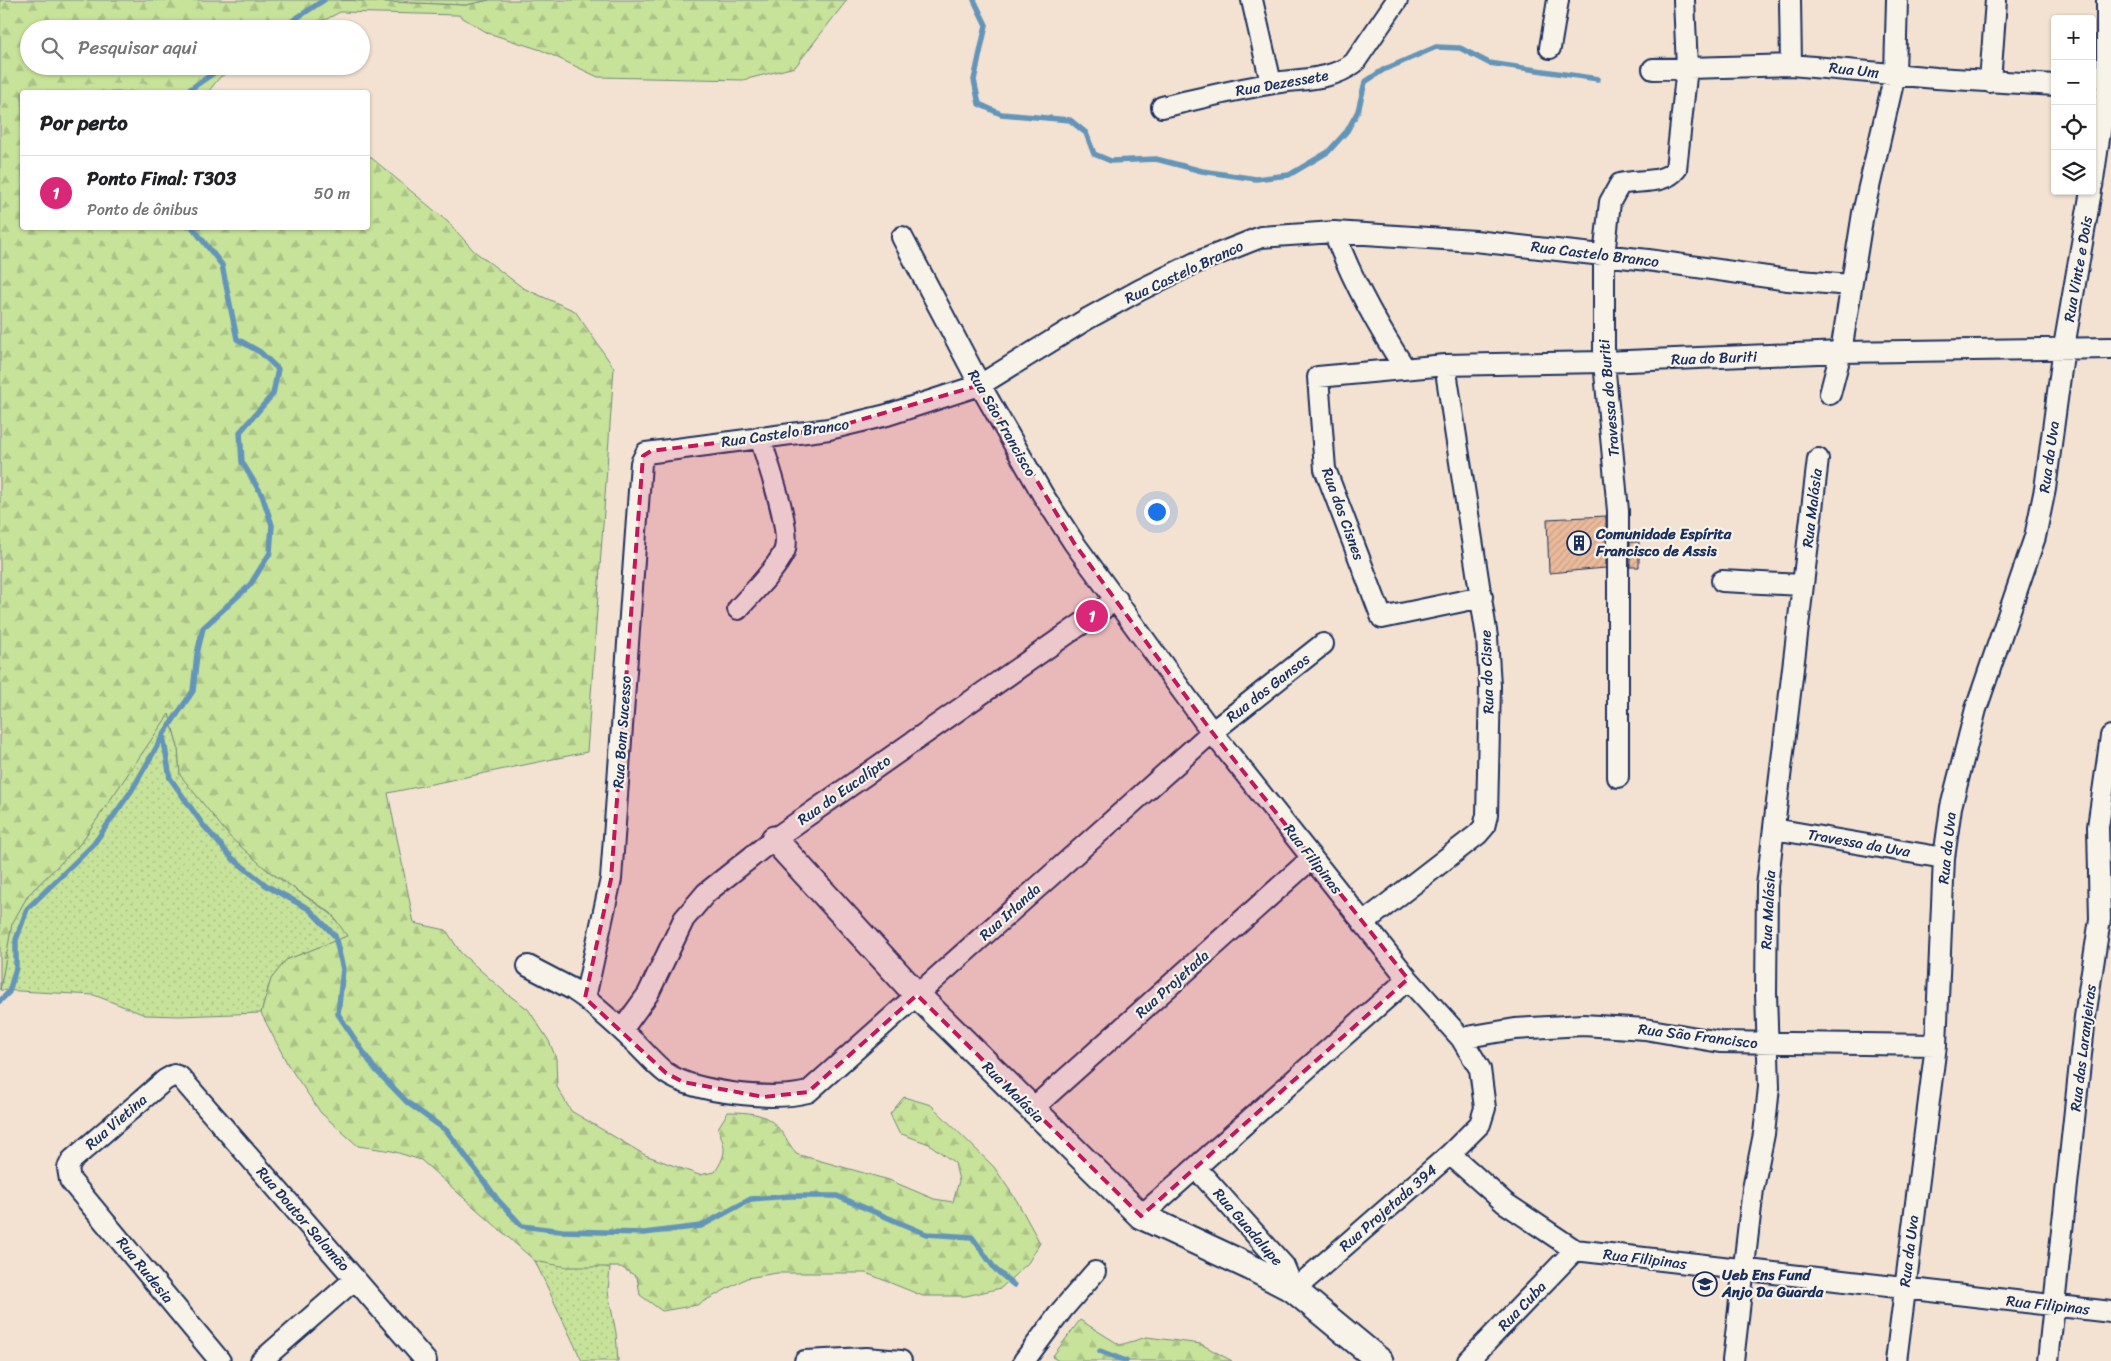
<!DOCTYPE html>
<html lang="pt">
<meta charset="utf-8">
<style>
:root{--surface:#fff;--page:#f6f6f6;--text:#202124;--muted:#757577;--line:#e0e0e0;--accent:#db2777}
body{margin:0;font-family:Sriracha,sans-serif;background:var(--page);color:var(--text)}
.controls{position:absolute;right:15px;top:15px;display:grid;overflow:hidden;border-radius:5px;box-shadow:0 1px 4px #0004}
.controls button{width:45px;height:45px;display:grid;place-items:center;padding:0;border:0;border-bottom:1px solid var(--line);background:var(--surface);color:var(--text);font:25px sans-serif}
.you{position:absolute;left:1156px;top:511px;width:18px;height:18px;margin:-12px;border:4px solid #fff;border-radius:50%;background:#1a73e8;box-shadow:0 0 0 8px #1a73e833}
.badge{display:grid;place-items:center;width:32px;height:32px;border-radius:50%;background:var(--accent);color:#fff;font-size:16px;font-weight:700}
.pin{position:absolute;translate:-50% -50%;border:2px solid #fff;box-shadow:0 1px 5px #0006}
.list{margin:0;padding:0;list-style:none}
h2{display:flex;justify-content:space-between;align-items:center;height:65px;margin:0;padding:0 20px;font-size:21px}
h2 small{font-size:16px;font-weight:400;color:var(--muted)}
.list li{display:grid;grid-template-columns:32px 1fr auto;gap:15px;align-items:center;box-sizing:border-box;height:75px;padding:0 20px;border-top:1px solid var(--line)}
.list b{display:block;font-size:19px;white-space:nowrap}
.list p{margin:0;font-size:16px;white-space:nowrap;color:var(--muted)}
.list em{font-size:16px;font-style:normal;color:var(--muted)}
.icon{flex:none;width:28px;height:28px;fill:none;stroke:currentColor;stroke-width:2;stroke-linecap:round;stroke-linejoin:round}
.map{position:relative;flex:none;width:2111px;height:1361px;overflow:hidden}
.search{position:absolute;background:var(--surface);box-shadow:0 1px 4px #0004;left:20px;top:20px;width:350px;height:55px;display:flex;align-items:center;gap:12px;box-sizing:border-box;padding:0 18px;border-radius:28px;color:var(--muted);font-size:19px}
.panel{position:absolute;background:var(--surface);box-shadow:0 1px 4px #0004;left:20px;top:90px;width:350px;height:140px;border-radius:5px}
.map>svg:first-child{display:block}
.grass{fill:url(#grass-dots);stroke:#71887c}
.forest{fill:url(#forest-firs);stroke:#71887c}
.wetland{fill:url(#wetland-marsh);stroke:#71887c}
.lines{fill:none;stroke-linecap:round;stroke-linejoin:round}
.stream{stroke:#6495b9;stroke-width:5.5}
.building{fill:url(#building-hatch);stroke:#1b2f5e}
.minor-casing{stroke:#1b2f5e;stroke-width:24}
.tertiary-casing{stroke:#1b2f5e;stroke-width:29}
.minor{stroke:#f7f3e8;stroke-width:20}
.tertiary{stroke:#f7f3e8;stroke-width:25}
.marked{fill:#c2185b;fill-opacity:0.2;stroke:#c2185b;stroke-width:4;stroke-dasharray:10 6;stroke-linejoin:round}
.labels{text-anchor:middle;dominant-baseline:central;stroke-width:4.5;stroke-linejoin:round;paint-order:stroke}
.street-label{font-size:15px;fill:#1b2f5e;stroke:#f7f3e8}
.poi-label{font-size:15px;font-weight:bold;fill:#1b2f5e;stroke:#f7f3e8;text-anchor:start}
</style>
<div class="map">
<svg width="2111" height="1361" viewBox="0 0 2111 1361">
<defs>
<pattern id="grass-dots" width="8" height="8" patternUnits="userSpaceOnUse" patternTransform="scale(1.25)"><rect width="8" height="8" fill="#c7e299"/><path d="M2 2h.1M6 6h.1" fill="none" stroke="#aac286" stroke-width="1.8" stroke-linecap="round"/></pattern>
<pattern id="forest-firs" width="22" height="20" patternUnits="userSpaceOnUse" patternTransform="scale(1.25)"><rect width="22" height="20" fill="#c7e299"/><path d="M5 1l3.5 6h-7zM16 11l3.5 6h-7z" fill="#aac286"/></pattern>
<pattern id="wetland-marsh" width="20" height="14" patternUnits="userSpaceOnUse" patternTransform="scale(1.25)"><rect width="20" height="14" fill="#c7e299"/><path d="M1 5h8M5 5V1M11 12h8M15 12V8" fill="none" stroke="#aac286"/></pattern>
<pattern id="building-hatch" width="6" height="6" patternUnits="userSpaceOnUse" patternTransform="scale(1.25)"><rect width="6" height="6" fill="#eaba9a"/><path d="M-1 1l2-2M0 6l6-6M5 7l2-2" fill="none" stroke="#c8a087"/></pattern>
</defs>
<rect width="100%" height="100%" fill="#f3e2d1"/>
<filter id="ink" filterUnits="userSpaceOnUse"><feTurbulence type="fractalNoise" baseFrequency=".02" numOctaves="2"/><feDisplacementMap in="SourceGraphic" scale="10" xChannelSelector="R" yChannelSelector="G"/><feConvolveMatrix kernelMatrix="1 2 1 2 8 2 1 2 1" color-interpolation-filters="sRGB"/></filter>
<g filter="url(#ink)">
<path class="grass" d="M 169,713 L 178,747 L 180,775 L 267,870 L 331,914 L 348,936 L 286,960 L 271,979 L 261,1013 L 179,1016 L 145,1015 L 94,995 L 0,990 L 12,923 L 28,895 L 80,844 Z
M 535,1261 L 610,1267 L 608,1292 L 616,1333 L 618,1361 L 582,1361 Z"/>
<path class="forest" d="M 0,0 L 341,0 L 466,5 L 489,0 L 847,0 L 795,67 L 743,80 L 598,77 L 541,50 L 488,33 L 458,15 L 340,12 L 308,29 L 29,29 L 29,66 L 240,66 L 220,77 L 208,92 L 22,92 L 22,228 L 368,228 L 368,155 L 448,222 L 474,251 L 523,288 L 575,311 L 614,368 L 587,752 L 388,793 L 414,923 L 446,930 L 461,953 L 506,993 L 528,1009 L 549,1041 L 556,1058 L 557,1087 L 571,1111 L 645,1155 L 699,1175 L 715,1172 C 727,1153 726,1149 718,1128 L 728,1112 C 771,1112 774,1120 796,1154 L 889,1180 L 934,1199 L 953,1202 L 959,1181 L 955,1163 L 929,1144 L 899,1133 L 890,1114 L 904,1097 L 931,1105 L 994,1167 L 1017,1201 L 1040,1243 L 1028,1263 L 1001,1288 L 966,1296 L 923,1296 L 866,1273 L 777,1273 L 747,1278 L 697,1305 L 662,1311 L 640,1295 L 637,1277 L 621,1267 L 567,1267 L 535,1261 L 421,1160 L 392,1151 L 358,1146 L 321,1113 L 288,1065 L 261,1013 L 271,979 L 286,960 L 347,936 L 331,913 L 267,870 L 230,837 L 180,775 L 178,747 L 169,714 L 80,844 L 28,895 L 12,924 L 0,990 Z
M 1080,1320 L 1120,1345 L 1147,1337 L 1201,1344 L 1232,1361 L 1059,1361 L 1052,1357 Z"/>
<path class="wetland" d="M 341,0 L 489,0 L 466,5 Z"/>
<g class="lines">
<path class="stream" d="M 974,0 L 986,25 L 974,80 L 979,104 L 1001,114 L 1070,120 L 1086,133 L 1094,154 L 1111,161 L 1156,159 L 1202,171 L 1256,179 L 1289,175 L 1328,152 L 1347,131 L 1358,111 L 1365,82 L 1383,70 L 1436,47 L 1460,48 L 1489,63 L 1598,79
M 280,29 L 324,0
M 186,92 L 224,66
M 193,228 L 222,265 L 237,339 L 260,352 L 278,369 L 273,394 L 240,432 L 242,462 L 262,495 L 272,525 L 270,553 L 250,585 L 203,628 L 197,654 L 193,691 L 163,735 L 170,778 L 203,825 L 232,858 L 267,886 L 309,909 L 335,936 L 343,969 L 338,1014 L 374,1068 L 408,1103 L 447,1131 L 497,1199 L 522,1226 L 562,1231 L 644,1233 L 701,1226 L 751,1199 L 790,1196 L 837,1196 L 926,1234 L 972,1237 L 995,1269 L 1014,1285
M 0,1001 L 9,992 L 16,968 L 16,940 L 27,909 L 93,845 L 132,790 L 163,736
M 1100,1351 L 1126,1361"/>
</g>
<path class="building" d="M 1606,516 L 1606,568 L 1549,573 L 1547,519 Z
M 1630,542 L 1639,542 L 1639,567 L 1630,567 Z"/>
<g class="lines">
<g class="minor-casing">
<path id="minor" d="M 1252,0 L 1271,83
M 1790,0 L 1791,65
M 1550,48 L 1558,0
M 1653,69 L 1791,65 L 1936,78 L 2055,85
M 1990,82 L 1996,0
M 1162,107 C 1197,99 1233,90 1269,84 C 1298,78 1329,82 1354,63 L 1397,0
M 2092,186 L 2107,85 L 2107,0
M 1334,232 C 1352,280 1376,324 1404,367
M 902,237 L 980,385 L 1043,495 L 1074,543 L 1212,732 L 1408,979 L 1461,1038 L 1480,1069 L 1485,1108 L 1480,1124 L 1450,1154 L 1294,1290 L 1284,1266 L 1196,1168
M 1830,394 L 1841,352 L 1863,213 L 1895,74 L 1897,0
M 1722,581 L 1803,585
M 1482,597 L 1382,618 L 1325,469 L 1318,377 L 1445,365 L 1604,362 L 1841,352 L 2111,348
M 738,609 C 752,593 775,571 784,552 C 793,531 767,462 760,437
M 1618,777 L 1618,511 L 1604,362 L 1604,256 L 1610,202 L 1620,184 C 1638,179 1664,185 1676,169 L 1687,67 L 1684,0
M 1774,829 L 1944,858
M 1363,923 L 1478,834 L 1484,827 L 1487,815 L 1490,686 L 1487,637 L 1445,365
M 528,966 L 572,989 L 585,998 C 601,1012 618,1026 633,1041 C 644,1051 654,1064 666,1073 C 695,1093 774,1101 808,1092 L 1212,732 L 1323,644
M 585,998 L 611,879 L 641,463 L 646,453 L 829,429 L 887,415 L 980,385 L 1087,319 L 1140,290 L 1195,263 L 1261,237 L 1334,232 L 1475,241 L 1648,260 L 1788,280 L 1851,285
M 622,1030 L 648,994 L 684,919 L 706,893 L 774,839 L 1117,599
M 1461,1038 L 1515,1029 L 1583,1025 L 1645,1029 L 1720,1042 L 1936,1045
M 1031,1110 L 1312,858
M 1450,1154 L 1505,1203 L 1575,1250 L 2111,1312
M 1141,1216 L 1408,979
M 220,1361 L 70,1180 L 68,1168 L 72,1160 L 165,1080 L 174,1075 L 180,1077 L 426,1361
M 261,1361 L 355,1279
M 805,1361 L 866,1358 L 901,1361
M 1024,1361 L 1062,1310 L 1095,1272
M 1468,1361 L 1575,1250
M 1733,1361 L 1753,1189 L 1764,1134 L 1769,1087 L 1766,993 L 1767,886 L 1818,459
M 1896,1361 L 1936,1045 L 1944,858 L 1951,807 L 1976,709 L 2035,537 L 2045,489 L 2064,347 L 2091,191
M 2048,1361 L 2085,1017 L 2100,919 L 2098,827 L 2111,736"/>
</g>
<g class="tertiary-casing">
<path id="tertiary" d="M 774,839 L 917,995 L 1141,1216 L 1250,1267 L 1294,1290 L 1380,1361"/>
</g>
<use href="#minor" class="minor"/>
<use href="#tertiary" class="tertiary"/>
</g>
</g>
<path class="marked" d="M 980,385 L 1074,543 L 1212,732 L 1408,979 L 1141,1216 L 917,995 L 808,1092 L 764,1097 L 683,1082 L 666,1073 L 585,998 L 611,879 L 643,456 L 651,451 L 829,429 Z"/>
<defs>
<g id="building-ring" transform="scale(1.25)"><circle r="9.5" fill="#f7f3e8" stroke="#1b2f5e" stroke-width="1.5"/><path d="M-4-6H4V6H1V3H-1V6H-4ZM-2.5-4.3h1.7v1.8h-1.7ZM.8-4.3h1.7v1.8H.8ZM-2.5-1h1.7V.8h-1.7ZM.8-1h1.7V.8H.8Z" fill="#1b2f5e"/></g>
<g id="school-ring" transform="scale(1.25)"><circle r="9.5" fill="#f7f3e8" stroke="#1b2f5e" stroke-width="1.5"/><path d="M0-5L7-2L0 1L-7-2ZM-4 1L0 2.5L4 1V4Q0 6-4 4Z" fill="#1b2f5e"/></g>
</defs>
<g fill-rule="evenodd">
<use href="#building-ring" x="1579" y="543"/>
<use href="#school-ring" x="1705" y="1284"/>
</g>
<g class="labels">
<g class="street-label">
<text transform="translate(1854 70) rotate(6)">Rua Um</text>
<text transform="translate(1282 83) rotate(-10)">Rua Dezessete</text>
<text transform="translate(1595 254) rotate(7)">Rua Castelo Branco</text>
<text transform="translate(2078 269) rotate(-80)">Rua Vinte e Dois</text>
<text transform="translate(1184 272) rotate(-25)">Rua Castelo Branco</text>
<text transform="translate(1714 358) rotate(-2)">Rua do Buriti</text>
<text transform="translate(1609 398) rotate(-95)">Travessa do Buriti</text>
<text transform="translate(1002 423) rotate(60)">Rua São Francisco</text>
<text transform="translate(785 433) rotate(-8)">Rua Castelo Branco</text>
<text transform="translate(2049 457) rotate(-82)">Rua da Uva</text>
<text transform="translate(1812 508) rotate(-83)">Rua Malásia</text>
<text transform="translate(1343 514) rotate(70)">Rua dos Cisnes</text>
<text transform="translate(1487 672) rotate(-92)">Rua do Cisne</text>
<text transform="translate(1268 688) rotate(-38)">Rua dos Gansos</text>
<text transform="translate(622 732) rotate(-86)">Rua Bom Sucesso</text>
<text transform="translate(844 790) rotate(-35)">Rua do Eucalípto</text>
<text transform="translate(1859 843) rotate(10)">Travessa da Uva</text>
<text transform="translate(1947 848) rotate(-84)">Rua da Uva</text>
<text transform="translate(1313 859) rotate(52)">Rua Filipinas</text>
<text transform="translate(1768 910) rotate(-87)">Rua Malásia</text>
<text transform="translate(1010 912) rotate(-42)">Rua Irlanda</text>
<text transform="translate(1172 984) rotate(-42)">Rua Projetada</text>
<text transform="translate(1698 1036) rotate(7)">Rua São Francisco</text>
<text transform="translate(2083 1048) rotate(-83)">Rua das Laranjeiras</text>
<text transform="translate(1013 1092) rotate(45)">Rua Malásia</text>
<text transform="translate(116 1122) rotate(-41)">Rua Vietina</text>
<text transform="translate(1388 1208) rotate(-41)">Rua Projetada 394</text>
<text transform="translate(303 1219) rotate(49)">Rua Doutor Salomão</text>
<text transform="translate(1248 1227) rotate(49)">Rua Guadalupe</text>
<text transform="translate(1909 1251) rotate(-83)">Rua da Uva</text>
<text transform="translate(1645 1259) rotate(7)">Rua Filipinas</text>
<text transform="translate(145 1270) rotate(51)">Rua Rudesia</text>
<text transform="translate(2048 1305) rotate(6)">Rua Filipinas</text>
<text transform="translate(1522 1306) rotate(-46)">Rua Cuba</text>
</g>
<g class="poi-label">
<text x="1596" y="534">Comunidade Espírita<tspan x="1596" dy="17">Francisco de Assis</tspan></text>
<text x="1722" y="1275">Ueb Ens Fund<tspan x="1722" dy="17">Anjo Da Guarda</tspan></text>
</g>
</g>
</svg>
<div class="controls">
<button>+</button>
<button>−</button>
<button><svg class="icon" aria-label="locate" viewBox="0 0 24 24"><circle cx="12" cy="12" r="6"/><path d="M12 2v4M12 18v4M2 12h4M18 12h4"/></svg></button>
<button><svg class="icon" aria-label="layers" viewBox="0 0 24 24"><path d="M12 4l9 5-9 5-9-5zM3 14l9 5 9-5"/></svg></button>
</div>
<div class="you"></div>
<div class="pin badge" style="left:1092px;top:616px">1</div>
<div class="search"><svg class="icon" aria-label="search" viewBox="0 0 24 24"><circle cx="10" cy="10" r="6"/><path d="M15 15l6 6"/></svg>Pesquisar aqui</div>
<section class="panel">
<h2>Por perto<small></small></h2>
<ul class="list">
<li><span class="badge">1</span><div><b>Ponto Final: T303</b><p>Ponto de ônibus</p></div><em>50 m</em></li>
</ul>
</section>
</div>
